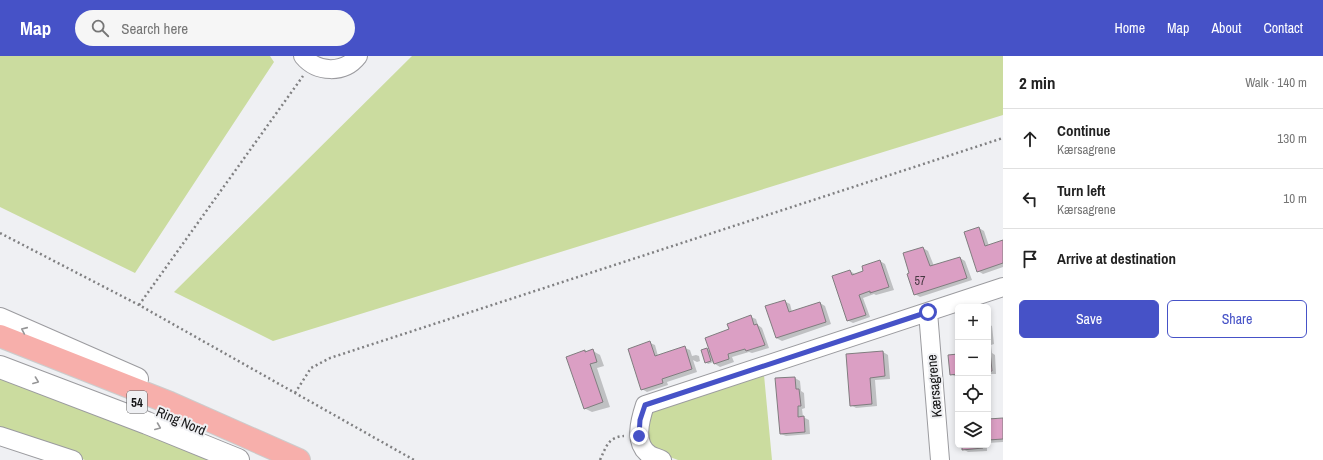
<!DOCTYPE html>
<meta charset="utf-8">
<style>
:root{--surface:#fff;--page:#f6f6f6;--text:#222;--muted:#767676;--line:#e0e0e0;--accent:#4652c7}
body{margin:0;font-family:"Archivo Narrow",sans-serif;background:var(--page);color:var(--text)}
.controls{position:absolute;right:12px;bottom:12px;display:grid;overflow:hidden;border-radius:6px;box-shadow:0 2px 6px #0003}
.controls button{width:36px;height:36px;display:grid;place-items:center;padding:0;border:0;border-bottom:1px solid var(--line);background:var(--surface);color:var(--text);font:20px sans-serif}
.stop{position:absolute;width:12px;height:12px;margin:-9px;border:3px solid #4652c7;border-radius:50%;background:#fff}
.stop.end{background:#4652c7;border-color:#fff;box-shadow:0 1px 4px #0008}
.list{margin:0;padding:0;list-style:none}
h2{display:flex;justify-content:space-between;align-items:center;height:52px;margin:0;padding:0 16px;font-size:17px}
h2 small{font-size:13px;font-weight:400;color:var(--muted)}
.list li{display:grid;grid-template-columns:26px 1fr auto;gap:12px;align-items:center;box-sizing:border-box;height:60px;padding:0 16px;border-top:1px solid var(--line)}
.list b{display:block;font-size:15px;white-space:nowrap}
.list p{margin:0;font-size:13px;white-space:nowrap;color:var(--muted)}
.list em{font-size:13px;font-style:normal;color:var(--muted)}
.actions{display:flex;gap:8px;padding:12px 16px}
.actions a{flex:1;padding:9px 0;border:1px solid var(--accent);border-radius:6px;text-align:center;font-size:14px;color:var(--accent)}
.actions .main{background:var(--accent);color:#fff}
.icon{flex:none;width:22px;height:22px;fill:none;stroke:currentColor;stroke-width:2;stroke-linecap:round;stroke-linejoin:round}
.map{position:relative;flex:none;width:1003px;height:404px;overflow:hidden}
header{display:flex;align-items:center;gap:24px;box-sizing:border-box;height:56px;padding:0 20px;background:var(--accent);color:#fff}
header strong{font-size:19px}
nav{display:flex;gap:22px;margin-inline-start:auto;font-size:14px}
.search{width:280px;height:36px;background:var(--page);display:flex;align-items:center;gap:10px;box-sizing:border-box;padding:0 14px;border-radius:22px;color:var(--muted);font-size:15px}
main{display:flex}
aside{flex:1;background:var(--surface)}
.map>svg:first-child{display:block}
.green{fill:#cbdc9f}
.shadow{fill:#0003}
.building{fill:#db9fc4;stroke:#807d7f}
.lines{fill:none;stroke-linecap:round;stroke-linejoin:round}
.minor-casing{stroke:#9b9b9f;stroke-width:20}
.secondary-casing{stroke:#9b9b9f;stroke-width:24}
.trunk-casing{stroke:#ccc;stroke-width:24}
.path{stroke:#808082;stroke-width:2.5;stroke-dasharray:2 3;stroke-linecap:butt}
.minor{stroke:#fff;stroke-width:18}
.secondary{stroke:#fff;stroke-width:22}
.trunk{stroke:#f7afab;stroke-width:22}
.oneway{stroke:#969697}
.route{stroke:#4652c7;stroke-width:5}
.labels{text-anchor:middle;dominant-baseline:central;stroke-width:4;stroke-linejoin:round;paint-order:stroke}
.number-label{font-size:12px;fill:#473842}
.shield{fill:#eff0f3;stroke:#575759;stroke-width:1}
.shield-label{font-size:13px;font-weight:bold;fill:#161617}
.street-label{font-size:14px;fill:#161617;stroke:#eff0f3}
</style>
<header>
<strong>Map</strong>
<div class="search"><svg class="icon" aria-label="search" viewBox="0 0 24 24"><circle cx="10" cy="10" r="6"/><path d="M15 15l6 6"/></svg>Search here</div>
<nav><a>Home</a><a>Map</a><a>About</a><a>Contact</a></nav>
</header>
<main>
<div class="map">
<svg width="1003" height="404" viewBox="0 0 1003 404">
<rect width="100%" height="100%" fill="#eff0f3"/>
<path class="green" d="M 0,0 L 270,0 L 274,6 L 135,217 L 0,151 Z
M 412,0 L 1003,0 L 1003,59 L 273,285 L 174,236 Z
M 0,319 L 213,404 L 85,404 L 0,371 Z
M 764,319 L 772,404 L 678,404 L 654,395 L 645,382 L 652,355 Z"/>
<path class="shadow" d="M 979,172 L 984,175 L 989,190 L 1003,185 L 1003,211 L 983,218 L 978,215 Z
M 923,192 L 928,195 L 934,210 L 960,202 L 965,205 L 972,224 L 920,241 L 915,238 Z
M 880,205 L 885,208 L 894,234 L 876,239 L 874,238 L 863,242 L 870,261 L 853,267 L 847,264 L 850,215 L 855,218 L 865,216 Z
M 784,245 L 790,248 L 792,256 L 820,247 L 825,250 L 831,268 L 782,285 L 776,282 Z
M 751,261 L 756,263 L 758,269 L 762,272 L 769,292 L 752,297 L 749,296 L 732,301 L 734,306 L 720,311 L 715,308 L 714,306 L 708,308 L 706,306 L 707,293 L 710,295 L 730,274 Z
M 988,268 L 992,270 L 994,288 L 991,289 L 992,297 L 995,299 L 996,318 L 988,318 Z
M 650,287 L 655,289 L 658,300 L 685,292 L 690,294 L 692,300 L 696,299 L 699,300 L 700,305 L 697,306 L 693,304 L 697,316 L 667,326 L 668,329 L 647,336 L 642,333 Z
M 585,295 L 587,297 L 593,295 L 600,299 L 604,310 L 597,312 L 610,351 L 592,356 L 584,352 Z
M 883,296 L 888,299 L 890,323 L 875,324 L 877,350 L 856,352 L 851,349 Z
M 958,299 L 958,321 L 956,321 L 951,318 Z
M 795,322 L 800,325 L 801,335 L 804,337 L 805,352 L 802,353 L 803,361 L 809,364 L 810,378 L 786,380 L 781,378 L 777,323 Z
M 1003,363 L 1003,386 L 988,387 L 988,364 Z
M 963,389 L 987,389 L 987,395 L 968,396 L 963,393 Z"/>
<path class="building" d="M 979,171 L 985,190 L 1003,184 L 1003,207 L 977,216 L 964,176 Z
M 923,191 L 930,210 L 960,201 L 967,222 L 914,239 L 907,218 L 909,217 L 903,197 Z
M 880,204 L 889,231 L 870,237 L 870,235 L 859,239 L 866,259 L 847,265 L 832,220 L 850,214 L 852,219 L 863,215 L 862,210 Z
M 785,244 L 789,256 L 820,246 L 826,266 L 776,282 L 765,250 Z
M 751,259 L 754,269 L 757,268 L 765,289 L 746,295 L 745,293 L 728,298 L 729,303 L 714,308 L 705,282 L 729,273 L 727,268 Z
M 650,285 L 655,300 L 685,290 L 692,313 L 662,323 L 663,327 L 641,334 L 628,293 Z
M 707,292 L 711,305 L 705,307 L 701,294 Z
M 593,293 L 597,306 L 590,308 L 603,346 L 584,353 L 566,301 L 585,294 L 585,296 Z
M 883,295 L 885,320 L 870,322 L 872,348 L 850,350 L 846,298 Z
M 988,295 L 990,295 L 992,315 L 988,316 Z
M 958,298 L 958,318 L 950,319 L 948,299 Z
M 795,321 L 796,333 L 799,333 L 801,350 L 798,350 L 798,361 L 804,360 L 805,376 L 780,378 L 775,322 Z
M 1003,362 L 1003,383 L 988,384 L 988,363 Z
M 962,389 L 982,389 L 983,392 L 962,394 Z"/>
<g class="lines">
<g class="minor-casing">
<path id="minor" d="M 303,0 C 317,17 344,18 358,0
M 928,256 L 940,404
M 0,380 L 73,404
M 662,404 C 658,402 654,401 650,399 C 633,388 640,364 645,349 L 1003,231"/>
</g>
<g class="secondary-casing">
<path id="secondary" d="M 0,263 L 137,323
M 0,311 L 147,367 L 238,404"/>
</g>
<g class="trunk-casing">
<path id="trunk" d="M 0,280 L 170,347 L 299,404"/>
</g>
<path class="path" d="M 0,177 L 139,249 L 414,404
M 139,249 L 303,20
M 295,337 L 311,312 L 330,302 L 1003,82
M 600,404 C 606,391 608,381 624,380"/>
<use href="#minor" class="minor"/>
<use href="#secondary" class="secondary"/>
<use href="#trunk" class="trunk"/>
</g>
<defs><path id="oneway-chevron" d="M-2-3.5L2.5 0L-2 3.5" fill="none" stroke-width="1.6" stroke-linecap="round" stroke-linejoin="round"/></defs>
<g class="oneway">
<use href="#oneway-chevron" transform="translate(24 274) rotate(-156)"/>
<use href="#oneway-chevron" transform="translate(36 325) rotate(21)"/>
<use href="#oneway-chevron" transform="translate(158 371) rotate(22)"/>
</g>
<g class="lines">
<path class="route" d="M 639,380 L 640,364 L 645,349 L 928,256"/>
</g>
<g class="labels">
<g class="number-label">
<text x="920" y="225">57</text>
</g>
<rect class="shield" x="127" y="335" width="20" height="22" rx="3"/>
<g class="shield-label">
<text x="137" y="346">54</text>
</g>
<g class="street-label">
<text transform="translate(934 330) rotate(-95)">Kærsagrene</text>
<text transform="translate(181 365) rotate(23)">Ring Nord</text>
</g>
</g>
</svg>
<div class="controls">
<button>+</button>
<button>−</button>
<button><svg class="icon" aria-label="locate" viewBox="0 0 24 24"><circle cx="12" cy="12" r="6"/><path d="M12 2v4M12 18v4M2 12h4M18 12h4"/></svg></button>
<button><svg class="icon" aria-label="layers" viewBox="0 0 24 24"><path d="M12 4l9 5-9 5-9-5zM3 14l9 5 9-5"/></svg></button>
</div>
<div class="stop" style="left:928px;top:256px"></div>
<div class="stop end" style="left:639px;top:380px"></div>
</div>
<aside>
<h2>2 min<small>Walk · 140 m</small></h2>
<ul class="list">
<li><svg class="icon" aria-label="ahead" viewBox="0 0 24 24"><path d="M12 20V5M6 11l6-6 6 6"/></svg><div><b>Continue</b><p>Kærsagrene</p></div><em>130 m</em></li>
<li><svg class="icon" aria-label="left" viewBox="0 0 24 24"><path d="M17 20v-9H6M10 6l-5 5 5 5"/></svg><div><b>Turn left</b><p>Kærsagrene</p></div><em>10 m</em></li>
<li><svg class="icon" aria-label="arrive" viewBox="0 0 24 24"><path d="M6 21V4h12l-3 4 3 4H6"/></svg><div><b>Arrive at destination</b></div></li>
</ul>
<div class="actions"><a class="main">Save</a><a>Share</a></div>
</aside>
</main>
